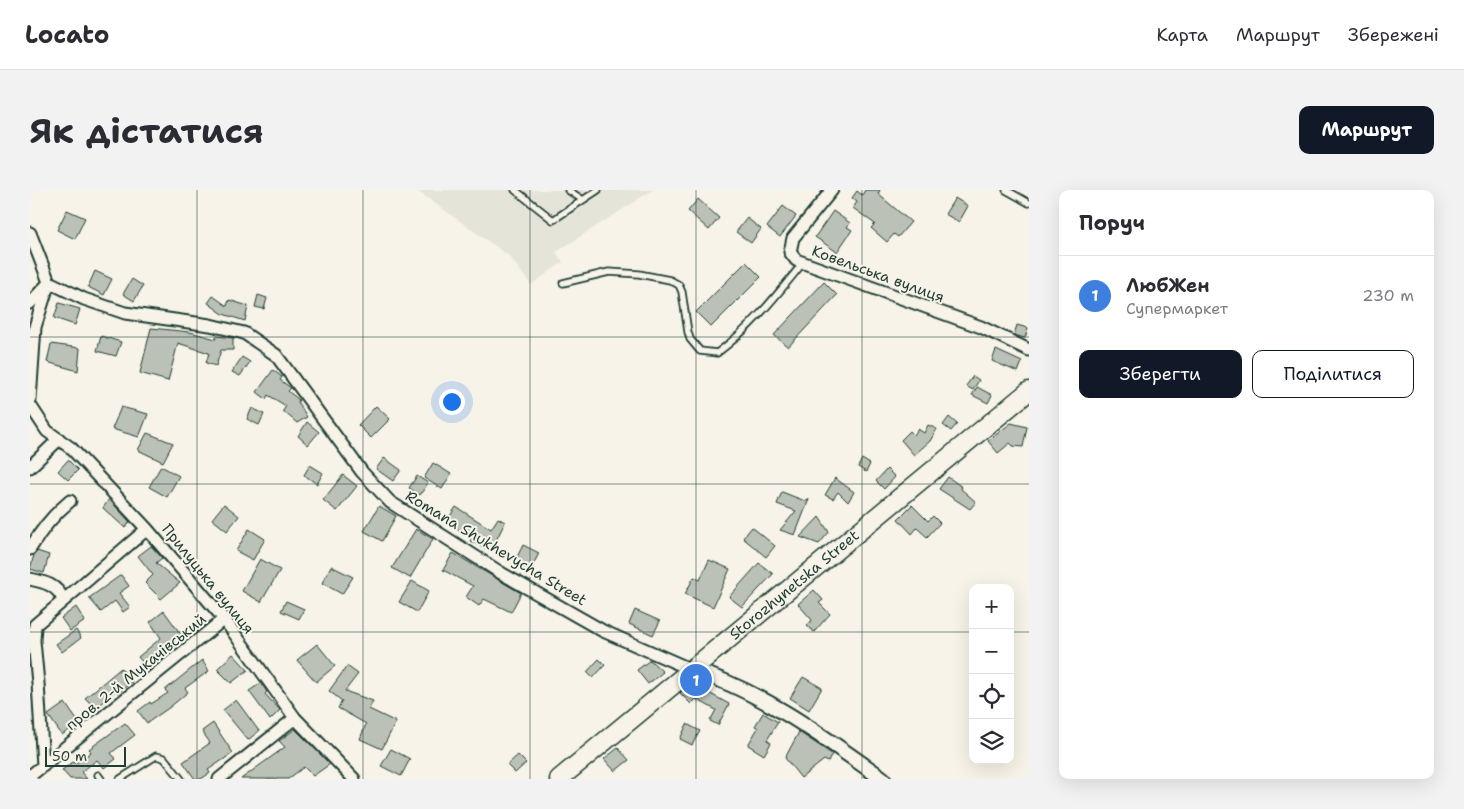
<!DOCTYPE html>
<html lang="uk">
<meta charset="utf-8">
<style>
:root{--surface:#fff;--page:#f2f2f3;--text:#2b2b33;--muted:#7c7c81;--line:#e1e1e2;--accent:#111827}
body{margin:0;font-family:"Shantell Sans",sans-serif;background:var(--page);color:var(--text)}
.controls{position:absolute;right:15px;bottom:15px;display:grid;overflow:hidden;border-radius:10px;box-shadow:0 5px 20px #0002}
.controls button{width:45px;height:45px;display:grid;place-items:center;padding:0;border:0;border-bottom:1px solid var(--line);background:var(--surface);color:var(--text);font:25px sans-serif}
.scale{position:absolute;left:15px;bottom:12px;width:81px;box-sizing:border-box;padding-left:5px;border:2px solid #1f3d34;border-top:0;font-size:14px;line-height:18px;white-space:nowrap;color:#1f3d34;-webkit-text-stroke:4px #f7f3e8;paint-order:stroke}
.you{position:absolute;left:421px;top:211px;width:18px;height:18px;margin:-12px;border:4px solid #fff;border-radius:50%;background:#1a73e8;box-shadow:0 0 0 8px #1a73e833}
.badge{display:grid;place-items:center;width:32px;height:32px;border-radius:50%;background:var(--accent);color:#fff;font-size:16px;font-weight:700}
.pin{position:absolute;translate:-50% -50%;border:2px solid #fff;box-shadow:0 1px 5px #0006}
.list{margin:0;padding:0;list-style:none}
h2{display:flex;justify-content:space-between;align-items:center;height:65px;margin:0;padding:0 20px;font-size:21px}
h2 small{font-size:16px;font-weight:400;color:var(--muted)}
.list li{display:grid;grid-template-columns:32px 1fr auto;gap:15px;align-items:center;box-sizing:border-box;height:80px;padding:0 20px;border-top:1px solid var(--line)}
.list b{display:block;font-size:19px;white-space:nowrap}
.list p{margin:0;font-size:16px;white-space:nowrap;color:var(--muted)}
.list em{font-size:16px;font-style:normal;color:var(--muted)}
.actions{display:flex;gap:10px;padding:15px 20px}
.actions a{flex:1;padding:11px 0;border:1px solid var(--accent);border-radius:10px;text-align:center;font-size:18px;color:var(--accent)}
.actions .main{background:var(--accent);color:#fff}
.icon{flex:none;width:28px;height:28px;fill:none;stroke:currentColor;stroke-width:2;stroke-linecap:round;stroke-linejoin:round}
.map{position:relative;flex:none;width:999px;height:589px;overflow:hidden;border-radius:10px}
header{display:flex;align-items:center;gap:30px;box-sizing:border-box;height:70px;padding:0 25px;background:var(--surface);border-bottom:1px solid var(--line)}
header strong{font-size:24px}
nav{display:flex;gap:28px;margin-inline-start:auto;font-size:18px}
.intro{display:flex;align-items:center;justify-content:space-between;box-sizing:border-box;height:120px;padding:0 30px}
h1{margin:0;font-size:35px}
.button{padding:12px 22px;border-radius:10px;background:var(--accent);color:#fff;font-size:18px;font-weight:700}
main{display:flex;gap:30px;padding:0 30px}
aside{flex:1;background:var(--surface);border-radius:10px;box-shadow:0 5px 20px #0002}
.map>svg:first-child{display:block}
.built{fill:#e5e4d9}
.building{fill:#bbc1b6;stroke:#1f3d34}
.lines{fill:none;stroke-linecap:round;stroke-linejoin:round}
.service-casing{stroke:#1f3d34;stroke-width:9}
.minor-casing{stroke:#1f3d34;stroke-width:15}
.tertiary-casing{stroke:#1f3d34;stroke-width:18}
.primary-casing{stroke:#1f3d34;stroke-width:21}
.service{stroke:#f7f3e8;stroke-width:5.5}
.minor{stroke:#f7f3e8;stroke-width:11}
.tertiary{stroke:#f7f3e8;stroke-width:14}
.primary{stroke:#f7f3e8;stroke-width:18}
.grid{fill:none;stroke:#1f3d34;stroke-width:1;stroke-opacity:0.55}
.labels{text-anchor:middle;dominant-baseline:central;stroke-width:4;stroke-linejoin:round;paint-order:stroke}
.street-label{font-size:15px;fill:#1f3d34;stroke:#f7f3e8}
</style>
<header>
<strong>Locato</strong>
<nav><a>Карта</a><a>Маршрут</a><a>Збережені</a></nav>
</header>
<div class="intro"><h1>Як дістатися</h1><a class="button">Маршрут</a></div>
<main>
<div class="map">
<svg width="999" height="589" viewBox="0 0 999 589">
<rect width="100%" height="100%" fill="#f7f3e8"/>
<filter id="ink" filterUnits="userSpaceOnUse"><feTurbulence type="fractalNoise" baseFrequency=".02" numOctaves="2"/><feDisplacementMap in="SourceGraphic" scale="10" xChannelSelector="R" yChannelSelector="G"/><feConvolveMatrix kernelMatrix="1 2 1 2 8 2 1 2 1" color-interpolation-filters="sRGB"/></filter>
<g filter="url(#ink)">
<path class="built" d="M 386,0 L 623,0 L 526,62 L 533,72 L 501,95 L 479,66 Z"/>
<path class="building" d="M 835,0 L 850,0 L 848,4 L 881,32 L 868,47 L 864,44 L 857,52 L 841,38 L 845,34 L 823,18 L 827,12 L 822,8 L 827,1 L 832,5 Z
M 925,8 L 938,16 L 929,32 L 915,24 Z
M 668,9 L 689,28 L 679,40 L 658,21 Z
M 753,16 L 766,26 L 750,47 L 737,37 Z
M 37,20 L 55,28 L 45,49 L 27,40 Z
M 803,21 L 820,33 L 817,37 L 822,40 L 807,62 L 785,47 Z
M 717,28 L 731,39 L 721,53 L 706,42 Z
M 716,72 L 731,87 L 681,137 L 666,122 Z
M 65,81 L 82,89 L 74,105 L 58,97 Z
M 102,89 L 113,96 L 104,111 L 93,104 Z
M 794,92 L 807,105 L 758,157 L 744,145 Z
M 228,105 L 237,108 L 234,119 L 225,117 Z
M 183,106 L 197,116 L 199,110 L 218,116 L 215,131 L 193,124 L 178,113 Z
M 29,113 L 50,119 L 45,135 L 24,128 Z
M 987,135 L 998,138 L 995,148 L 984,145 Z
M 121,138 L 160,142 L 186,149 L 186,146 L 203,148 L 203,160 L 191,160 L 186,176 L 176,173 L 179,163 L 148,153 L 138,191 L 110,183 Z
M 71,146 L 91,152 L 86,166 L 67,161 Z
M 21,154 L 50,158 L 48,181 L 17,172 Z
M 966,160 L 992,172 L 988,182 L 962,171 Z
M 212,167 L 220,172 L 210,186 L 202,182 Z
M 243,180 L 252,187 L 250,190 L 261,198 L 258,201 L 269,210 L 268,212 L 277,227 L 267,233 L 253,221 L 256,216 L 238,205 L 236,209 L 227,202 Z
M 943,186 L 949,190 L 943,200 L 936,196 Z
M 947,197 L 962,205 L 958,213 L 942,205 Z
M 346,216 L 360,229 L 341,248 L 328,235 Z
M 91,217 L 118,224 L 109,247 L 82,239 Z
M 222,218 L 234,224 L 229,235 L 217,229 Z
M 919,227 L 927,234 L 921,241 L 913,235 Z
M 277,232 L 289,242 L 278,255 L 268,246 Z
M 981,233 L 997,237 L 993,257 L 983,256 L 980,253 L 968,263 L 958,251 Z
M 898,235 L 907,239 L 900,251 L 884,265 L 871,250 L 880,241 L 884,245 L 888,239 L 894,243 Z
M 117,243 L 143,253 L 133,272 L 108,260 Z
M 354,268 L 371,280 L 363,291 L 346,279 Z
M 832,269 L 840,274 L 836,282 L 828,277 Z
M 38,270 L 48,280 L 38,290 L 28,281 Z
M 403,273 L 421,284 L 412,299 L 394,288 Z
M 280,275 L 293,283 L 287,294 L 274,285 Z
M 131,276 L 149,286 L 137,307 L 119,297 Z
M 857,279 L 865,287 L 854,299 L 846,291 Z
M 313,285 L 327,296 L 307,321 L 293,310 Z
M 387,286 L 398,293 L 390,305 L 379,298 Z
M 918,287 L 932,297 L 931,299 L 946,312 L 940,319 L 909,299 Z
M 805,288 L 824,302 L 818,312 L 808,302 L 803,309 L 795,305 Z
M 752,302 L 775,311 L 779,309 L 765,345 L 750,340 L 766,321 L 747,314 Z
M 79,309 L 100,332 L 95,338 L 73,318 Z
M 194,314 L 209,326 L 197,341 L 182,329 Z
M 882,315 L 898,331 L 903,326 L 910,333 L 897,347 L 887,338 L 882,344 L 868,329 Z
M 349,316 L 366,326 L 352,351 L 334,341 Z
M 426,317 L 461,339 L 468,328 L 475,332 L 461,361 L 440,351 L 442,348 L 416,332 Z
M 789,327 L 799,342 L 789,354 L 770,347 Z
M 722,337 L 745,356 L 736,367 L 713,348 Z
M 219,339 L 235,349 L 223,370 L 206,361 Z
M 386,339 L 403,349 L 380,388 L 362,378 Z
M 493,355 L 509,363 L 499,383 L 483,375 Z
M 121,356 L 132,368 L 126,373 L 150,393 L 131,409 L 115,393 L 123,385 L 108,366 Z
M 7,361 L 19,365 L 14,383 L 0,379 L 4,365 Z
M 423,363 L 491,403 L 481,422 L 454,409 L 449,416 L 436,407 L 443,396 L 413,380 Z
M 230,369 L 250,380 L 231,412 L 212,401 Z
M 679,370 L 700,379 L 683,417 L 655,404 L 664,387 L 670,390 Z
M 729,373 L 743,384 L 712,417 L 699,407 Z
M 301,376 L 323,387 L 312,404 L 292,393 Z
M 91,385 L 99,396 L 89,403 L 100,417 L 93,422 L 85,411 L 71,422 L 59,408 Z
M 382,391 L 399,401 L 387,422 L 369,412 Z
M 784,400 L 793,410 L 789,413 L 800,424 L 784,442 L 777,436 L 782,430 L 768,414 Z
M 256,411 L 274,419 L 269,429 L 251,421 Z
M 46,417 L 55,431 L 40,441 L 31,428 Z
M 605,420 L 630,431 L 623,445 L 599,434 Z
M 134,421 L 155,450 L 130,468 L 132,470 L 119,480 L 108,467 L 131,448 L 120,432 Z
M 46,440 L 51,448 L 32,462 L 26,454 Z
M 287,454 L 305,476 L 286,492 L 267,470 Z
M 203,464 L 218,480 L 201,493 L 187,479 Z
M 569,469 L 575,475 L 563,488 L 557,482 Z
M 172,470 L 179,481 L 155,498 L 158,502 L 140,517 L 117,533 L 108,521 L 120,512 L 121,514 L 138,503 L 135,500 Z
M 620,470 L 633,482 L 618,494 L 607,480 Z
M 317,476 L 328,484 L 315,501 L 343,511 L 339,519 L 366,532 L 352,559 L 330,549 L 336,534 L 308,518 L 312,511 L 299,501 Z
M 91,478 L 102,492 L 88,503 L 86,500 L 66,519 L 55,508 Z
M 773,487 L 792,498 L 779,520 L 760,508 Z
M 665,490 L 676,494 L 679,497 L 675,501 L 699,514 L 688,535 L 680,531 L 686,520 L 666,509 L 661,514 L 650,503 Z
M 231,493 L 237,502 L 235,504 L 250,520 L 240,530 L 219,501 Z
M 206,510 L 229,541 L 218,550 L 193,520 Z
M 35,513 L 49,533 L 32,545 L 18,525 Z
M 733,523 L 748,532 L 737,550 L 741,553 L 734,565 L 718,555 L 728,538 L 725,536 Z
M 95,533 L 105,545 L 81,563 L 86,569 L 74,578 L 67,570 L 51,582 L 57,589 L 40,589 L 32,580 L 43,572 L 45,574 L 61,562 L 59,559 Z
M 183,533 L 203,563 L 178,580 L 180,583 L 171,589 L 165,589 L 153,572 L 180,553 L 172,541 Z
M 657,534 L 670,541 L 662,555 L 650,549 Z
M 265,539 L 300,574 L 283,586 L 274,577 L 258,589 L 211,589 L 255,557 L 249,551 Z
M 769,542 L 802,564 L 798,572 L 794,570 L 771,588 L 755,568 Z
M 588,558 L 599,570 L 585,581 L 574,569 Z
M 361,559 L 380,569 L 371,586 L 351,576 Z
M 488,565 L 496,573 L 485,583 L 477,575 Z"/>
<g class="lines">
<g class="service-casing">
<path id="service" d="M 485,0 L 523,30 L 568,0
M 538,0 L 553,10
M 976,0 L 999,13
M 533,93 L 579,82 L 609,84 L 640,90 L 649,95 L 652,102 L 658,142 L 660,149 L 670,161 L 687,163 C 720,139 747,105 772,74
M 68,585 L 71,589
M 90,589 L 126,566 L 134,568 L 151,589"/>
</g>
<g class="minor-casing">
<path id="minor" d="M 802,0 L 763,48 L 760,62 L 766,70 L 951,137 L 999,160
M 0,43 L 19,92
M 19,92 L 54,109 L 95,123 L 180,135 L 214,143 L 246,165 L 332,282 L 360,312 L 471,383 L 573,441 L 660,479
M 0,113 L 17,95
M 0,210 L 5,137 L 19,92
M 0,215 L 17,241 L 41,258 L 117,339 L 194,429 L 265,528 L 324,589
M 0,277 L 29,249
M 0,359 C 11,340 23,325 40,311
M 0,389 C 14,392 28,395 33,410
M 13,576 L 8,493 L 4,451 L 5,435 L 117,339
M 0,586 L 194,429
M 189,589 L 265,528"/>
</g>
<g class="tertiary-casing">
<path id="tertiary" d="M 660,479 C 730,500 794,547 853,589"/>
</g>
<g class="primary-casing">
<g id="primary">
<path id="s1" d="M 529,589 L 999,201"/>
</g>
</g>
<use href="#service" class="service"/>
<use href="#minor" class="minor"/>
<use href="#tertiary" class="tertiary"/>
<use href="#primary" class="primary"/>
</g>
</g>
<path class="grid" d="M 167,0 L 167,589M 333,0 L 333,589M 500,0 L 500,589M 666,0 L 666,589M 832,0 L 832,589M 0,147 L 999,147M 0,294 L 999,294M 0,442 L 943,442M 980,442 L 999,442"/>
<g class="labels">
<g class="street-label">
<text transform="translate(848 84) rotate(20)">Ковельська вулиця</text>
<text transform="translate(466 358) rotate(31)">Romana Shukhevycha Street</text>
<text transform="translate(178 389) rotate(51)">Прилуцька вулиця</text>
<text stroke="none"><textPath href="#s1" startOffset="305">Storozhynetska Street</textPath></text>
<text transform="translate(106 482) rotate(-39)">пров. 2-й Мукачівський</text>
</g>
</g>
</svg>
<div class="controls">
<button>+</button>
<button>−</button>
<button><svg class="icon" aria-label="locate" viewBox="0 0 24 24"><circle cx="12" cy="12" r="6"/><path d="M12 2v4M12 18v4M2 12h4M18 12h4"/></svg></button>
<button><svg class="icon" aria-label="layers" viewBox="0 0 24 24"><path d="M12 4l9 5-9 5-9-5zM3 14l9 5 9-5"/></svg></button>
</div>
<div class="scale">50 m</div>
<div class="you"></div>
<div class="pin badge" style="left:666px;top:490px;background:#3f7fe0">1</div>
</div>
<aside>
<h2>Поруч<small></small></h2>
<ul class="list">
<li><span class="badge" style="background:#3f7fe0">1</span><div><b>ЛюбЖен</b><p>Супермаркет</p></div><em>230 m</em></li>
</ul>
<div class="actions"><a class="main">Зберегти</a><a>Поділитися</a></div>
</aside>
</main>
